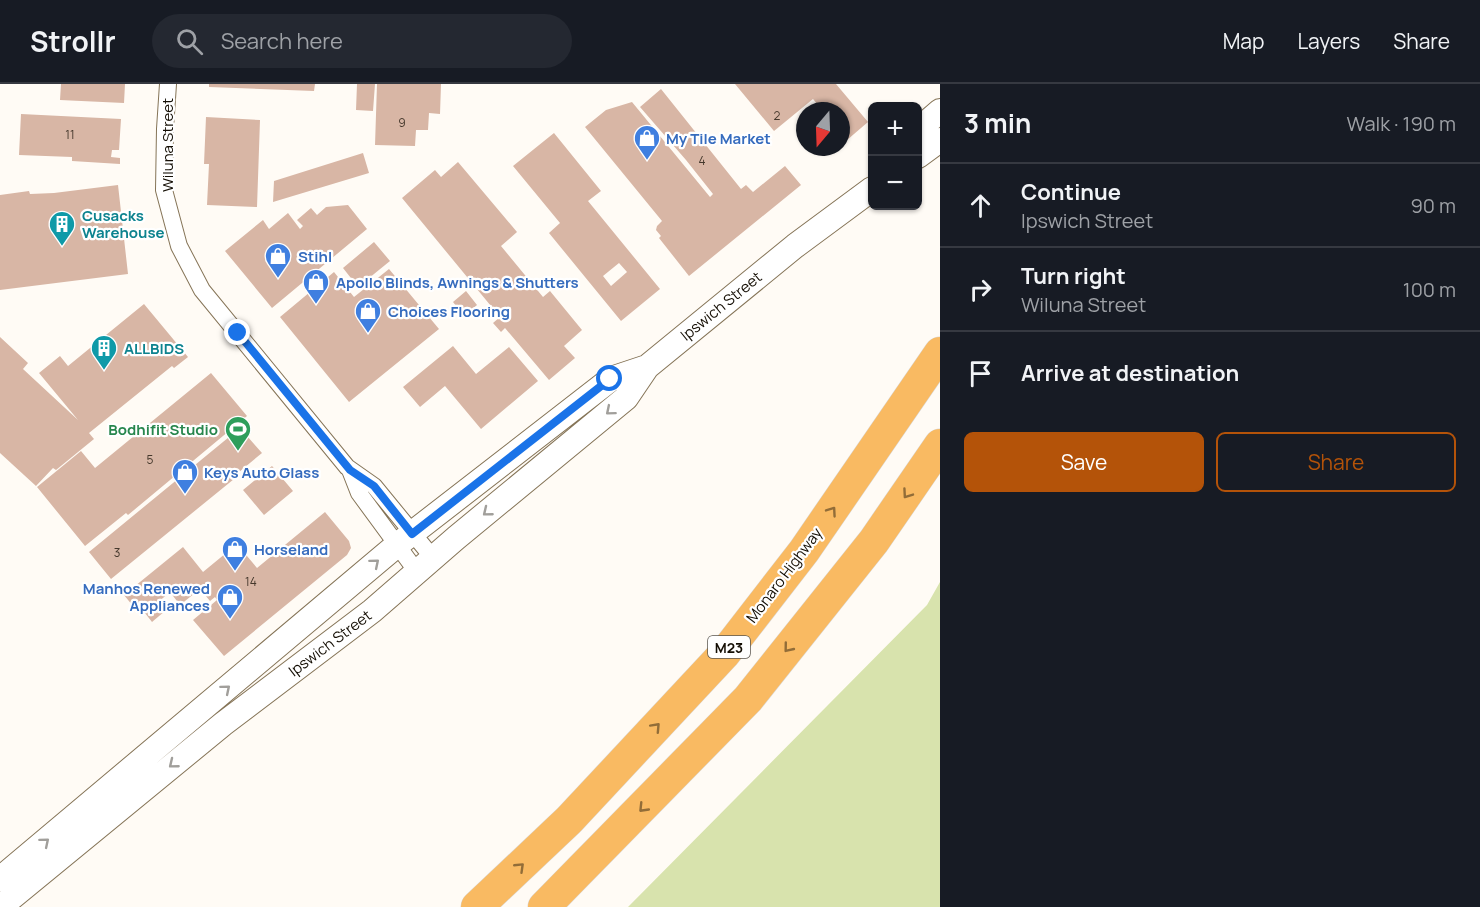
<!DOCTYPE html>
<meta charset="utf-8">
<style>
:root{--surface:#171b24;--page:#242831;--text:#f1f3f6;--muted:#9ea1a6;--line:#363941;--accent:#b45309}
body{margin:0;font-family:Manrope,sans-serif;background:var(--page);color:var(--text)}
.controls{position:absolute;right:18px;top:18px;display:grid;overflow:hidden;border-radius:9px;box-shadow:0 2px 4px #0004}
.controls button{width:54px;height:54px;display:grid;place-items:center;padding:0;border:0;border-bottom:2px solid var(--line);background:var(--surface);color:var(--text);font:30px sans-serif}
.compass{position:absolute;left:796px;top:18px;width:54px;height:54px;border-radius:50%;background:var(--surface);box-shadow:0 2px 4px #0004;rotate:199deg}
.stop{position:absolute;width:18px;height:18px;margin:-14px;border:4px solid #1a73e8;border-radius:50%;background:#fff}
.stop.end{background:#1a73e8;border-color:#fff;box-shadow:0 2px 6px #0008}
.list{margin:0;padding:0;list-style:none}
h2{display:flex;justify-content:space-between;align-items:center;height:78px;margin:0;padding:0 24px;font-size:26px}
h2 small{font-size:20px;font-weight:400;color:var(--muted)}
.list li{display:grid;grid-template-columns:39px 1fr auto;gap:18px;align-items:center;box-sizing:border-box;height:84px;padding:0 24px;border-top:2px solid var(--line)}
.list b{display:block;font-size:22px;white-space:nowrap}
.list p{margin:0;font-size:20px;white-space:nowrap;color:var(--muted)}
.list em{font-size:20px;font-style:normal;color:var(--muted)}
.actions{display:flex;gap:12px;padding:18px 24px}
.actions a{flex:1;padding:14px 0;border:2px solid var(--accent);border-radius:9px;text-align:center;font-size:21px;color:var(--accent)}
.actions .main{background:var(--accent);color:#fff}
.icon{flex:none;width:33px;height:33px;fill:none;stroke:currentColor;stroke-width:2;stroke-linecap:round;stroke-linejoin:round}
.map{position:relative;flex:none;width:940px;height:823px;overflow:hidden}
header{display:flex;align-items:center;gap:36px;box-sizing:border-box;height:84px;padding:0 30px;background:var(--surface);border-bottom:2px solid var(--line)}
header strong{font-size:28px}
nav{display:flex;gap:33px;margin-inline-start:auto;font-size:21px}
.search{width:420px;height:54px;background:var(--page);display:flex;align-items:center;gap:15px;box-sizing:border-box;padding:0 21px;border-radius:33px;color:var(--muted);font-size:22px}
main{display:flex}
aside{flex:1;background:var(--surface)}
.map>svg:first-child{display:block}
.green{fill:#d8e3ad}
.building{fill:#d8b6a5;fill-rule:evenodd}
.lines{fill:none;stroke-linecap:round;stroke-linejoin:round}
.minor-casing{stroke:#857457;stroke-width:18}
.secondary-casing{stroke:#857457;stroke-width:26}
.motorway-casing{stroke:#d9d8d7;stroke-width:33}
.minor{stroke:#fff;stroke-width:16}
.secondary{stroke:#fff;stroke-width:24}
.motorway{stroke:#f9ba62;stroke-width:32}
.oneway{stroke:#a19f9b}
.oneway2{stroke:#926d38}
.route{stroke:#1a73e8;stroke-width:8}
.labels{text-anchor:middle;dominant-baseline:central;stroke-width:4.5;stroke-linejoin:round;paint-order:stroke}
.number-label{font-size:12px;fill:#45382c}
.shield{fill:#fff;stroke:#5a564f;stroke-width:1.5}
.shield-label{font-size:14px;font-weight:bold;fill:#140e04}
.shop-label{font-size:15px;font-weight:bold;fill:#366cbe;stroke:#fff;text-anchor:start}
.street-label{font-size:15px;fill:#140e04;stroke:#fff}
.culture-label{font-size:15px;font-weight:bold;fill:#0d838f;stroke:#fff;text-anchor:start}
.leisure-label{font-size:15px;font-weight:bold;fill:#27864d;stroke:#fff;text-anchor:end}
</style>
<header>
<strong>Strollr</strong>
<div class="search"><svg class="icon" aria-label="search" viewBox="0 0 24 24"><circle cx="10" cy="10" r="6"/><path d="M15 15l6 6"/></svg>Search here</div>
<nav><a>Map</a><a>Layers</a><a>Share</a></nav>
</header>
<main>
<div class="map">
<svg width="940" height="823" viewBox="0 0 940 823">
<rect width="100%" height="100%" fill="#fffbf5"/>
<path class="green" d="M 940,498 L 940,823 L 628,823 L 927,521 Z"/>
<path class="building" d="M 61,0 L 125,0 L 124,19 L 60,16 Z
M 209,0 L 315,0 L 314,7 L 209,3 Z
M 357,0 L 375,0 L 373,27 L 356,26 Z
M 377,0 L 441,0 L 440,30 L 429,29 L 428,46 L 416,46 L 415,62 L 375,61 Z
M 735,0 L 836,0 L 868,38 L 847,56 L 841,48 L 841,27 L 823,27 L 813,15 L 774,47 Z
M 661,5 L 741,105 L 746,101 L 753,108 L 785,82 L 801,101 L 689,192 L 659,154 L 661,152 L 656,146 L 657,142 L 662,137 L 585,43 L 606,26 L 632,18 L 710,113 L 713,110 L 686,76 L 640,23 Z
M 21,30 L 121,35 L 119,66 L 112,66 L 111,73 L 120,74 L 120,80 L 72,77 L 72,73 L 19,71 Z
M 206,33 L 260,36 L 257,123 L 207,121 L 209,80 L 204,80 Z
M 554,49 L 601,107 L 588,117 L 660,205 L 621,237 L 549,149 L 560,139 L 513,82 ZM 619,179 L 627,188 L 611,202 L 603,192 Z
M 363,69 L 369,89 L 273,118 L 274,97 Z
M 458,78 L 517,148 L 501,162 L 543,213 L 550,207 L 582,246 L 564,262 L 575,274 L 549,296 L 505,244 L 501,248 L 493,239 L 500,233 L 402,114 L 435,86 L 441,93 Z
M 118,101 L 128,190 L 0,206 L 0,111 L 29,107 L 30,110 L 54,109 Z
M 348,121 L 367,145 L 272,224 L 225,167 L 263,136 L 269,145 L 288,129 L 300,145 L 303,142 L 297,136 L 311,124 L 317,131 L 326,123 Z
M 374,158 L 390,177 L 358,203 L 343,184 Z
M 389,185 L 439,245 L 349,318 L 280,233 L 334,188 L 354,213 Z
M 466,207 L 477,221 L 464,232 L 453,218 Z
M 144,220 L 188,273 L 174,284 L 172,282 L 89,349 L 94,355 L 56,386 L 53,384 L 36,402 L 0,369 L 0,253 L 28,279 L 23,285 L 78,336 L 39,289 L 60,272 L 68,282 Z
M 453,262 L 476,290 L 509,263 L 538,297 L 481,345 L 445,302 L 420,323 L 403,303 Z
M 211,289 L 247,332 L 128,431 L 126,429 L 85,462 L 37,403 L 81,367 L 95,384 Z
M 240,344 L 262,369 L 233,393 L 234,395 L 111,495 L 89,468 Z
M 272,382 L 293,407 L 264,431 L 243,406 Z
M 325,428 L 349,457 L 351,464 L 347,471 L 224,572 L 193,536 L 217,516 L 215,513 L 210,517 L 200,505 L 180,521 L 170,508 L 157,519 L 165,527 L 152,538 L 145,529 L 141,532 L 124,511 L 183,463 L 203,488 L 237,460 L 257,484 Z"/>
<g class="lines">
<g class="minor-casing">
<path id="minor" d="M 168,0 L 165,45 L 164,106 L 179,162 L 202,206 L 347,383 L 374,402 L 433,474
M 350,386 L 359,409 L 417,488"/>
</g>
<g class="secondary-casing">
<path id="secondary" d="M 918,46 L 940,27
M 918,72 L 940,56
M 0,795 L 397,461 L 611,295 L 647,283
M 0,823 L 223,640 L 372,527 L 456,454 L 626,314 L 647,283 L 795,162 L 872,105"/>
</g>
<g class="motorway-casing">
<path id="motorway" d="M 477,823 L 569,736 L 725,569 L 804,467 L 940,269
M 544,823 L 748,615 L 874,457 L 940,361"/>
</g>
<use href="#minor" class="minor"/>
<use href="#secondary" class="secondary"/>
<use href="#motorway" class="motorway"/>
</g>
<defs><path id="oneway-chevron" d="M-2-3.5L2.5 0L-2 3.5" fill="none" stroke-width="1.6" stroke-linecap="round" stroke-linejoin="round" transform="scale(1.5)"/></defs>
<g class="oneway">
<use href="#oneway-chevron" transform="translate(610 327) rotate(140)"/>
<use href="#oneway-chevron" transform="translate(487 428) rotate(141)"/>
<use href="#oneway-chevron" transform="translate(375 479) rotate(-40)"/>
<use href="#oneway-chevron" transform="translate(226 605) rotate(-40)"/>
<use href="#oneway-chevron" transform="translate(173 680) rotate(141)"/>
<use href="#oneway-chevron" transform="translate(45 758) rotate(-40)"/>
</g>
<g class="oneway2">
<use href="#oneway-chevron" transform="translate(907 410) rotate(125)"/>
<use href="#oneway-chevron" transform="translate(832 427) rotate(-55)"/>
<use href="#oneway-chevron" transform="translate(788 564) rotate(129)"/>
<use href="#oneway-chevron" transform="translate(656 643) rotate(-47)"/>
<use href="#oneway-chevron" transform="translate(643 724) rotate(134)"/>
<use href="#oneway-chevron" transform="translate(520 783) rotate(-44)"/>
</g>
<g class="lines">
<path class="route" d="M 238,249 L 350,386 L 374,402 L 412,450 L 610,295"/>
</g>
<defs>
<g id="shop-pin" transform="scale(1.35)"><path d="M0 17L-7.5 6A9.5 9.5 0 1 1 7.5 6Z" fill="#3f7fe0" stroke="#fff"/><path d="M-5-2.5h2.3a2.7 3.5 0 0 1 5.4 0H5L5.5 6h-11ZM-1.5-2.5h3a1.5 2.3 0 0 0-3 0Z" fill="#fff"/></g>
<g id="building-pin" transform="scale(1.35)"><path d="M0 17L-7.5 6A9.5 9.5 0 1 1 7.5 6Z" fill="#0f9aa8" stroke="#fff"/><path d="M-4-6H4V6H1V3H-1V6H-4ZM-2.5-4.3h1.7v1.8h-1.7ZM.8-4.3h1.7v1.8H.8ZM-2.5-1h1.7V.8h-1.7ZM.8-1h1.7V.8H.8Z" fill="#fff"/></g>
<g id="stadium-pin" transform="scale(1.35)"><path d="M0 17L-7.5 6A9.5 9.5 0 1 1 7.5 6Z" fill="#2e9e5b" stroke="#fff"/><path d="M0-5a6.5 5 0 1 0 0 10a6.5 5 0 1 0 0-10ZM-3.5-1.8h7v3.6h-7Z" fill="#fff"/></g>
</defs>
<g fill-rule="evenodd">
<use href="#shop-pin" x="647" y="54"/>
<use href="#building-pin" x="62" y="140"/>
<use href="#shop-pin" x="278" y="172"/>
<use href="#shop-pin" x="316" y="198"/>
<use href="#shop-pin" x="368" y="227"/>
<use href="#building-pin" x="104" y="264"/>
<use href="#stadium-pin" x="238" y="345"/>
<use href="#shop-pin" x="185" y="388"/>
<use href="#shop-pin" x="235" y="465"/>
<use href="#shop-pin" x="230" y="513"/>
</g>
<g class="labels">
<g class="number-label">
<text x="777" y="31">2</text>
<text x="402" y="38">9</text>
<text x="70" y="50">11</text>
<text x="702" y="76">4</text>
<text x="150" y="375">5</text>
<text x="117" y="468">3</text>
<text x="251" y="497">14</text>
</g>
<rect class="shield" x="708" y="552" width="42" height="22" rx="4.5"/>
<g class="shield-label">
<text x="729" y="563">M23</text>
</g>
<g class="shop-label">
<text x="666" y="54">My Tile Market</text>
<text x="298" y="172">Stihl</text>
<text x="336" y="198">Apollo Blinds, Awnings &amp; Shutters</text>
<text x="388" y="227">Choices Flooring</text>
<text x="204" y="388">Keys Auto Glass</text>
<text x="254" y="465">Horseland</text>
<text x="210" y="504" text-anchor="end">Manhos Renewed<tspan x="210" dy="17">Appliances</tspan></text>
</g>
<g class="street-label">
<text transform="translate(167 61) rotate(-90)">Wiluna Street</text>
<text transform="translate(721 222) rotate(-39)">Ipswich Street</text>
<text transform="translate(784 491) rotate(-53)">Monaro Highway</text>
<text transform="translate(330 559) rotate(-37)">Ipswich Street</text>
</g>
<g class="culture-label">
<text x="82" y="131">Cusacks<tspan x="82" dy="17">Warehouse</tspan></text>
<text x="124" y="264">ALLBIDS</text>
</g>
<g class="leisure-label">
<text x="218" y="345">Bodhifit Studio</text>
</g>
</g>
</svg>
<div class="controls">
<button>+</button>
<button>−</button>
</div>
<svg class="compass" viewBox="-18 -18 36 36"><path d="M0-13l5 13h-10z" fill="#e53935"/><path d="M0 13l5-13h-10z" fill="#9ea1a6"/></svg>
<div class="stop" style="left:610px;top:295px"></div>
<div class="stop end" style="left:238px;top:249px"></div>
</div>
<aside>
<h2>3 min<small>Walk · 190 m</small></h2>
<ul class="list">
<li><svg class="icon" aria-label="ahead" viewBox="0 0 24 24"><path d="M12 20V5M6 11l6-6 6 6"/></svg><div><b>Continue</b><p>Ipswich Street</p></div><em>90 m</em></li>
<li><svg class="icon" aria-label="right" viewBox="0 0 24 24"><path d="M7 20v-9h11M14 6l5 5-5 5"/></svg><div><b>Turn right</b><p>Wiluna Street</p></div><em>100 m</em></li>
<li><svg class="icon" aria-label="arrive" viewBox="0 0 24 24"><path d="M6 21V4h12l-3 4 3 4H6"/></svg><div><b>Arrive at destination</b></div></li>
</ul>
<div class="actions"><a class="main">Save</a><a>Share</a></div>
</aside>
</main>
